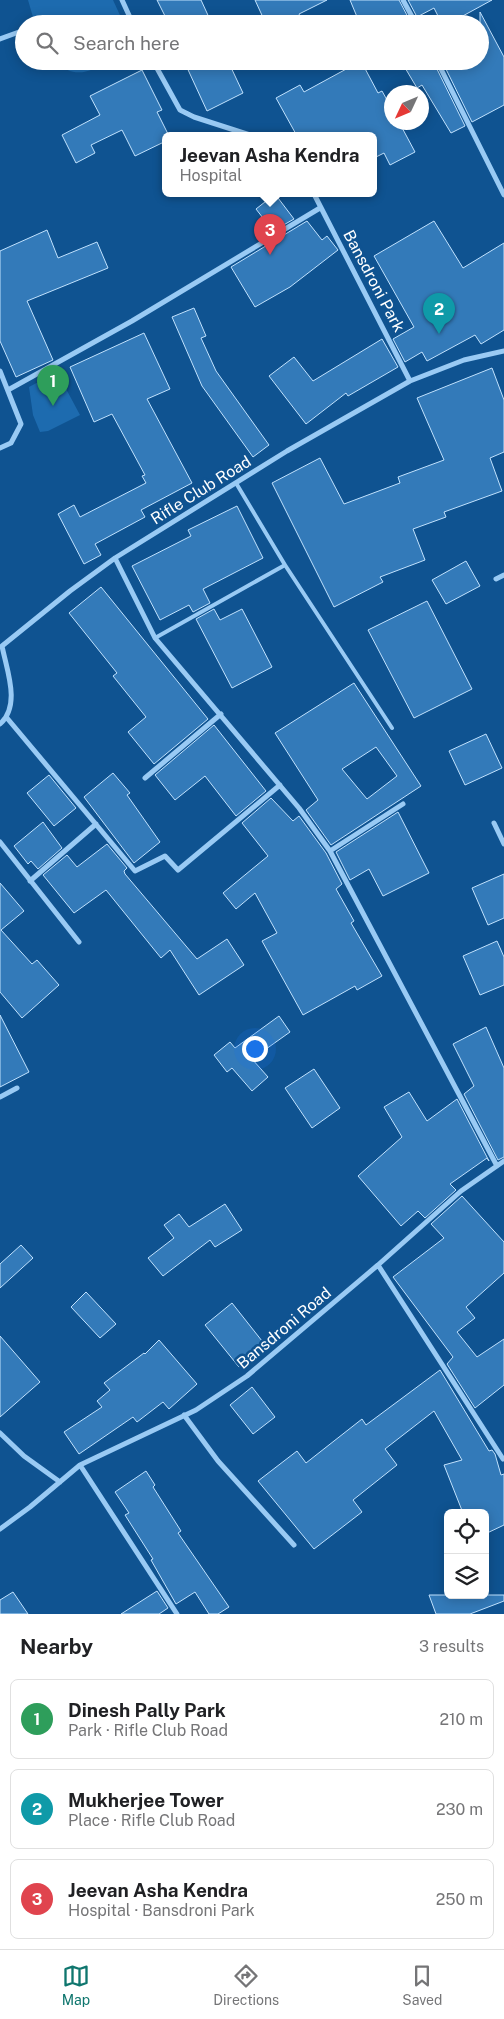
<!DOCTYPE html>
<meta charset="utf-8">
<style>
:root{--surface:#fff;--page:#f2f2f2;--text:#202124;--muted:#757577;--line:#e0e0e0;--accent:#0f766e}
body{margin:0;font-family:"Public Sans",sans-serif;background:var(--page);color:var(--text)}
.controls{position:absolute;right:15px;bottom:15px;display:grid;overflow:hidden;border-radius:8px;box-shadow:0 2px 12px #0003}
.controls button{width:45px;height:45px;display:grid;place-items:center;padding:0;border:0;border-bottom:1px solid var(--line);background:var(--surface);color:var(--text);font:25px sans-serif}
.compass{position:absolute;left:384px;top:85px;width:45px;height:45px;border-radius:50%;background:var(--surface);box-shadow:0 2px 12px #0003;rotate:226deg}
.you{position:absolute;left:254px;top:1048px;width:18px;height:18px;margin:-12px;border:4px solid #fff;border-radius:50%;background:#1a73e8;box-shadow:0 0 0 8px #1a73e833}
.badge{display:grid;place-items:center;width:32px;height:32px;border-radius:50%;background:var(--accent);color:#fff;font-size:16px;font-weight:700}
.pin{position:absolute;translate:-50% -41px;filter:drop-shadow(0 1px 2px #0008)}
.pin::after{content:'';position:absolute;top:26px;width:18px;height:15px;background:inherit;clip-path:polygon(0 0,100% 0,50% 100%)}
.popup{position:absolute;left:162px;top:132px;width:215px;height:65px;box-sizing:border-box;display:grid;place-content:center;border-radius:8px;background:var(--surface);filter:drop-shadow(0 1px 4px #0005);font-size:16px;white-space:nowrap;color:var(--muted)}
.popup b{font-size:19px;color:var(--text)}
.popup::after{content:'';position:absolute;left:50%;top:100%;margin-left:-10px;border:10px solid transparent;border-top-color:var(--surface)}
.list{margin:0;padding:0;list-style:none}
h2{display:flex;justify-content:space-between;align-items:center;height:65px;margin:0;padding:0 20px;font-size:21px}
h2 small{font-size:16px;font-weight:400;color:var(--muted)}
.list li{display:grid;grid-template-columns:32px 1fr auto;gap:15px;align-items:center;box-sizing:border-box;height:80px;margin:0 10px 10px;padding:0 10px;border:1px solid var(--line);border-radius:8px}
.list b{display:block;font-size:19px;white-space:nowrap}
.list p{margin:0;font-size:16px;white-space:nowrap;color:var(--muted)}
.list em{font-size:16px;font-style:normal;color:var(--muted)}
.icon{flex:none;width:28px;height:28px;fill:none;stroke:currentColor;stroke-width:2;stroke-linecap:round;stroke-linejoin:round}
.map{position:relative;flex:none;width:504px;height:1614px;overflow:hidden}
.search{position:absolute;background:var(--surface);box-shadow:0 2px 12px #0003;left:15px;right:15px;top:15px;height:55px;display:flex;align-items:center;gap:12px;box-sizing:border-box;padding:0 18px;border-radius:28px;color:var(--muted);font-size:19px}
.sheet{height:335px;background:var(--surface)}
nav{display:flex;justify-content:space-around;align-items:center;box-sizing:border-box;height:70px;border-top:1px solid var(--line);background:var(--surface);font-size:14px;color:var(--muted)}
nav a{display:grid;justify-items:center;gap:2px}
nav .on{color:var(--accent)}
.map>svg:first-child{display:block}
.green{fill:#1d6baf}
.building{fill:#337ab9;stroke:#c1e2fe;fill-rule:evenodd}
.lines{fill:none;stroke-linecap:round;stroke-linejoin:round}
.service{stroke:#99caf4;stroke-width:4}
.minor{stroke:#99caf4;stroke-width:5}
.labels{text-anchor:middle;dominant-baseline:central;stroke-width:5;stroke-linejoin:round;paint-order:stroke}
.street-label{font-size:16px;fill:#fff;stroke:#0f5391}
</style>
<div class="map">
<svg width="504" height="1614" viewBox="0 0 504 1614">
<rect width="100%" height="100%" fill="#0f5391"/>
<path class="green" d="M 28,0 L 113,0 L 124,24 L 35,24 Z
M 56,61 L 108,61 C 90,73 72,79 56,61 Z
M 57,372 L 80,415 L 48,431 L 40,432 L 33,415 L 29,387 Z"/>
<path class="building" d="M 157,0 L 201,0 L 212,24 L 169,24 Z
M 255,0 L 327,0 L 299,14 L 303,24 L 266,24 Z
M 350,0 L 399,0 L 410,21 L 405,24 L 360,24 Z
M 408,0 L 492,0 L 448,24 L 442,24 L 434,8 L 417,17 Z
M 480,12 L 504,57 L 504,105 L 472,122 L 442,61 L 480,61 Z
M 184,61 L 228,61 L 243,93 L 207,111 Z
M 361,61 L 378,93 L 382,91 L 392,109 L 392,122 L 399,122 L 415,152 L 390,165 L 384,153 L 374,158 L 374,136 L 297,136 L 276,98 L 300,85 L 304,92 Z
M 401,61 L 433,61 L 465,126 L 451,133 L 422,85 L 417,88 Z
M 142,70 L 162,110 L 157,112 L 169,136 L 166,136 L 166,141 L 135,156 L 122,130 L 91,145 L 95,153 L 76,163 L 62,135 L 100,115 L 90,96 Z
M 275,194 L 294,219 L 273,231 L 256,209 Z
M 307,221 L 322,240 L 327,236 L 338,250 L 290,287 L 255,307 L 231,267 Z
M 434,221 L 463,268 L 504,243 L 504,330 L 481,344 L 475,335 L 427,361 L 422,352 L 405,362 L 393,339 L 414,327 L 374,256 Z
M 47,230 L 58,258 L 97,242 L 108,268 L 27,301 L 53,360 L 16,377 L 0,341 L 0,251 Z
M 194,308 L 206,336 L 201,338 L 216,371 L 269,445 L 253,457 L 202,386 L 172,317 Z
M 144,333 L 170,389 L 147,399 L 192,483 L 141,510 L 145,517 L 95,544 L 101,555 L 84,564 L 58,514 L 74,505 L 80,517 L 146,483 L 142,476 L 145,475 L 112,414 L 94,422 L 70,367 Z
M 382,339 L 398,367 L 348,396 L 346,393 L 306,424 L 269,376 L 294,357 L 313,381 Z
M 492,368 L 504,400 L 504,452 L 490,458 L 502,491 L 444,512 L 446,517 L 413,529 L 425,560 L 380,577 L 383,582 L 334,607 L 272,483 L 320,458 L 344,504 L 400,483 L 398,477 L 444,460 L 417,398 Z
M 237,506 L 263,558 L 203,589 L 210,603 L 193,612 L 189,605 L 160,620 L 132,566 L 191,536 L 188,530 Z
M 466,561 L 480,586 L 446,604 L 432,580 Z
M 101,587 L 208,719 L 154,764 L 128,732 L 146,717 L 113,676 L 117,673 L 69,613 Z
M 427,601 L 472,689 L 414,718 L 368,630 Z
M 214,609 L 220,620 L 242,609 L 272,667 L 232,688 L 196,619 Z
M 354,683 L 421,786 L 331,845 L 306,810 L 318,800 L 275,733 ZM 376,747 L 397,776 L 367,799 L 342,769 Z
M 214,725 L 266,791 L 236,816 L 205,776 L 175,800 L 155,775 Z
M 486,734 L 502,768 L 465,785 L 449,751 Z
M 113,773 L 130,793 L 127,795 L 160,842 L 134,863 L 84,797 Z
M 49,775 L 76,808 L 54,826 L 27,793 Z
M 271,798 L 293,821 L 299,816 L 326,853 L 342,884 L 336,889 L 354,921 L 351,923 L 382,976 L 357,990 L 355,986 L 303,1015 L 262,941 L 277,933 L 255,893 L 236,909 L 223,893 L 268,856 L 242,823 Z
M 398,812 L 429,873 L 383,896 L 369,869 L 350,880 L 336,852 Z
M 43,822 L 62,848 L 38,869 L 31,861 L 28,864 L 14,846 Z
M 107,844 L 127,868 L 124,871 L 125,874 L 197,959 L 227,939 L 244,965 L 199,995 L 170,950 L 161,958 L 106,890 L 74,913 L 43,875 L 67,855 L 77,867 Z
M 504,874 L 504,918 L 488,925 L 472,888 Z
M 0,883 L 24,911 L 1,930 L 32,964 L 37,960 L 59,985 L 22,1018 L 0,992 Z
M 497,941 L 504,957 L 504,985 L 480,995 L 463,956 Z
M 0,1015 L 29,1072 L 0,1087 Z
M 279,1016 L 290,1032 L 252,1059 L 268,1077 L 252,1091 L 232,1068 L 227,1072 L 214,1055 L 230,1042 L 235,1048 Z
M 486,1027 L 504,1068 L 504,1157 L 498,1160 L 464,1094 L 474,1086 L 453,1044 Z
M 314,1069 L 340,1108 L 312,1128 L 285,1088 Z
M 409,1092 L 427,1121 L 457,1099 L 489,1161 L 487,1158 L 450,1184 L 456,1190 L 425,1218 L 418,1211 L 401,1226 L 358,1176 L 402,1137 L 384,1107 Z
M 462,1196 L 504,1242 L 504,1273 L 466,1307 L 475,1318 L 457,1332 L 477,1357 L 504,1339 L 504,1385 L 475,1408 L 447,1364 L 453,1357 L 393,1277 L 444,1238 L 431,1224 Z
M 225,1204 L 242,1230 L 215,1247 L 210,1240 L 163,1276 L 148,1258 L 174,1238 L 164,1225 L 179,1214 L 189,1227 Z
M 21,1245 L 33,1258 L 0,1288 L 0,1264 Z
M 86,1292 L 116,1324 L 100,1338 L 71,1307 Z
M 232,1303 L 266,1346 L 239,1367 L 205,1325 Z
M 0,1336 L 40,1382 L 0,1417 Z
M 159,1340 L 197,1384 L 169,1409 L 163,1402 L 137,1422 L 133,1417 L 79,1454 L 64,1432 L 102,1407 L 97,1401 L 110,1390 L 104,1383 L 144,1353 L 145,1354 Z
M 440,1370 L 489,1451 L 492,1450 L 495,1454 L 501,1475 L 504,1474 L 504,1525 L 485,1534 L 485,1513 L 463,1513 L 444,1465 L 462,1460 L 434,1411 L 385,1449 L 397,1465 L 353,1500 L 362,1512 L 314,1549 L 258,1481 L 297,1451 L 306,1463 L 362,1419 L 366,1425 Z
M 252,1387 L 275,1417 L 253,1434 L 230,1405 Z
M 146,1471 L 155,1485 L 153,1487 L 181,1531 L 178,1533 L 229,1607 L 218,1614 L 209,1614 L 195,1592 L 176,1604 L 151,1560 L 153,1559 L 125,1515 L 129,1513 L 115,1492 Z
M 157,1591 L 168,1608 L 159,1614 L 121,1614 Z
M 13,1592 L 28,1614 L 0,1614 L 0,1600 Z
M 429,1595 L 504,1595 L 504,1601 L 470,1614 L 436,1614 Z"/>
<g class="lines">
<path class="service" d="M 285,565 L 392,728
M 155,638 L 285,565 L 236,483"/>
<path class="minor" d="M 122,0 L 133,24
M 403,0 L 416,24
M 0,39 L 19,32
M 153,61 L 180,110 L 194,117 L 253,136
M 437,61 L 504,195
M 314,194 L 410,381
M 0,371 L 21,424 L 11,443 L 0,448
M 8,390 L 132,321 L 320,208
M 115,558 L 155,638 L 299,808 L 330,851 L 403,804
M 496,579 L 504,575
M 7,718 L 135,871 L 165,856 L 178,870 L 280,785
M 0,724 C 21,705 7,671 2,646 L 70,591 L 115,558 L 287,451 L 410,381 L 464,360 L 504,351
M 145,778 L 221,714
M 494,823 L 504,844
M 0,842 L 79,942
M 330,851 L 497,1166
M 30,881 L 96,824
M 0,1097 L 17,1088
M 378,1265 L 503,1459
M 184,1415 L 218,1461 L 294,1545
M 0,1433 L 24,1456 L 60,1482
M 80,1465 L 177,1614
M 0,1529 L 30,1507 L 80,1465 L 196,1410 L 247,1376 L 378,1265 L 461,1191 L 504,1161"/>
</g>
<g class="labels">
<g class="street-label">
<text transform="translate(374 281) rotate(62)">Bansdroni Park</text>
<text transform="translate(201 490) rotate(-32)">Rifle Club Road</text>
<text transform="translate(284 1328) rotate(-40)">Bansdroni Road</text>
</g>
</g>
</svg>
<div class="controls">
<button><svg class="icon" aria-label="locate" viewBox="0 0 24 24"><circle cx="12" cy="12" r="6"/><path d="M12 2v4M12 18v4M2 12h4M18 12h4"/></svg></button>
<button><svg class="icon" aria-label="layers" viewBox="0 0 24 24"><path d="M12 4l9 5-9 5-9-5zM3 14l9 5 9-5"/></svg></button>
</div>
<svg class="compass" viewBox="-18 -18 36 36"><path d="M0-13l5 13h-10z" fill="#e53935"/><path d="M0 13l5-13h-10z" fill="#757577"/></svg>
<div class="you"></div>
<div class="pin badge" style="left:53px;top:406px;background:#2e9e5b">1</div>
<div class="pin badge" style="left:439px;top:334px;background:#0f9aa8">2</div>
<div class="pin badge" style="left:270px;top:255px;background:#e0444e">3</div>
<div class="popup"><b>Jeevan Asha Kendra</b>Hospital</div>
<div class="search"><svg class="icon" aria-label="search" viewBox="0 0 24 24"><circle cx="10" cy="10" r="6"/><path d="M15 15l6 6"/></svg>Search here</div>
</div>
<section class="sheet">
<h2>Nearby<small>3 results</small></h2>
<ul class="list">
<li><span class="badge" style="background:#2e9e5b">1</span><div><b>Dinesh Pally Park</b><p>Park · Rifle Club Road</p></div><em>210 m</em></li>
<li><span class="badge" style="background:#0f9aa8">2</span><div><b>Mukherjee Tower</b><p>Place · Rifle Club Road</p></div><em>230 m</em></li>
<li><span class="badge" style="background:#e0444e">3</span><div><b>Jeevan Asha Kendra</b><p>Hospital · Bansdroni Park</p></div><em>250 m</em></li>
</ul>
</section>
<nav>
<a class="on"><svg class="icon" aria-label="map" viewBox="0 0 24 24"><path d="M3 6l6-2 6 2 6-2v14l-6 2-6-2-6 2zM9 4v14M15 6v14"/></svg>Map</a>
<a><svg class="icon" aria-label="directions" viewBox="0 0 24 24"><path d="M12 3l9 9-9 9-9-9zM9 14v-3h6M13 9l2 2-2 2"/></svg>Directions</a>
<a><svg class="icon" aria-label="saved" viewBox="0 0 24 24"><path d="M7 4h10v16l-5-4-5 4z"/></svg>Saved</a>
</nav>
